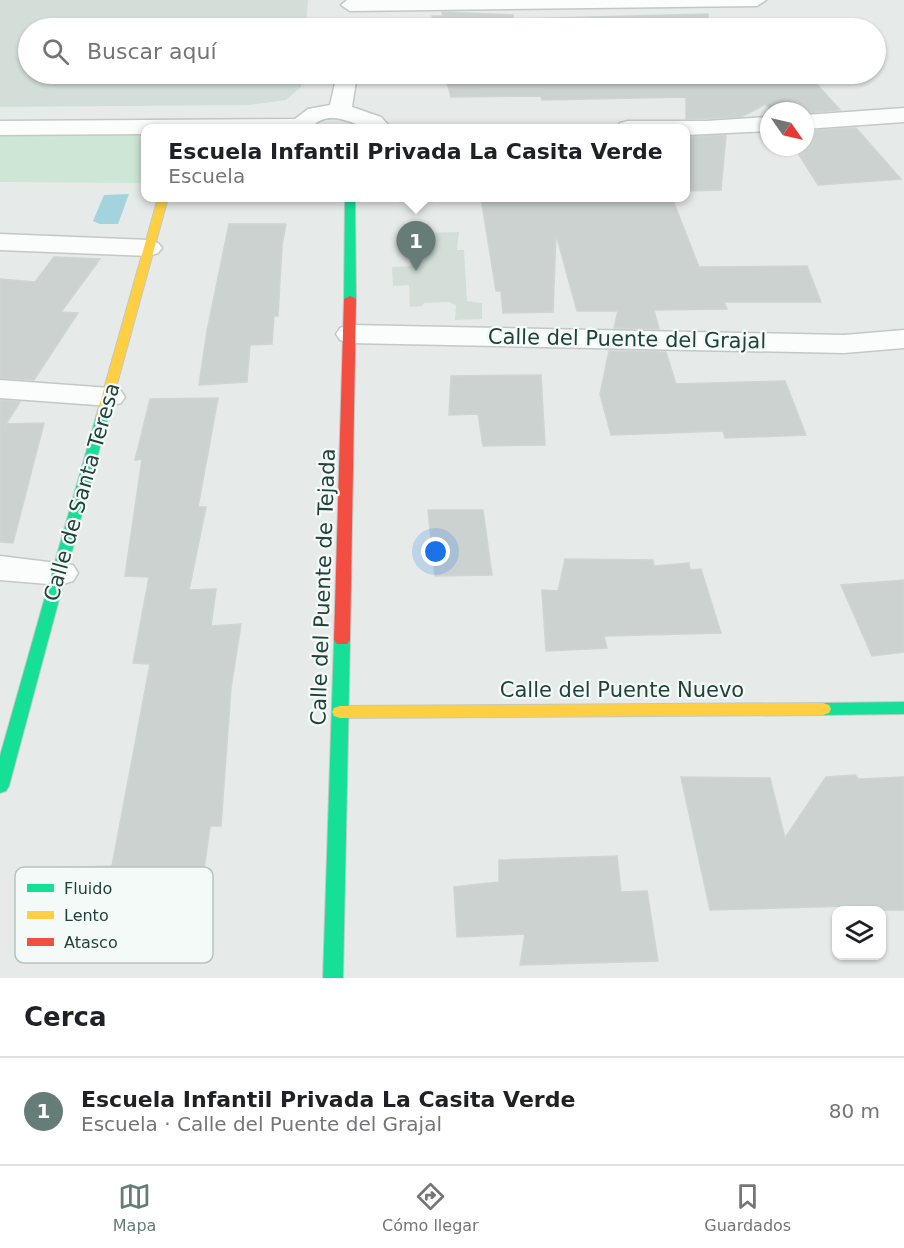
<!DOCTYPE html>
<html lang="es">
<meta charset="utf-8">
<style>
:root{--surface:#fff;--page:#f6f6f6;--text:#202124;--muted:#757577;--line:#e0e0e0;--accent:#667d77}
body{margin:0;font-family:"DejaVu Sans",sans-serif;background:var(--page);color:var(--text)}
.controls{position:absolute;right:18px;bottom:18px;display:grid;overflow:hidden;border-radius:12px;box-shadow:0 2px 4px #0004}
.controls button{width:54px;height:54px;display:grid;place-items:center;padding:0;border:0;border-bottom:2px solid var(--line);background:var(--surface);color:var(--text);font:30px sans-serif}
.compass{position:absolute;left:760px;top:102px;width:54px;height:54px;border-radius:50%;background:var(--surface);box-shadow:0 2px 4px #0004;rotate:124deg}
.you{position:absolute;left:436px;top:552px;width:21px;height:21px;margin:-15px;border:4px solid #fff;border-radius:50%;background:#1a73e8;box-shadow:0 0 0 9px #1a73e833}
.badge{display:grid;place-items:center;width:39px;height:39px;border-radius:50%;background:var(--accent);color:#fff;font-size:20px;font-weight:700}
.pin{position:absolute;translate:-50% -50px;filter:drop-shadow(0 2px 3px #0008)}
.pin::after{content:'';position:absolute;top:32px;width:21px;height:18px;background:inherit;clip-path:polygon(0 0,100% 0,50% 100%)}
.popup{position:absolute;left:141px;top:124px;width:549px;height:78px;box-sizing:border-box;display:grid;place-content:center;border-radius:12px;background:var(--surface);filter:drop-shadow(0 2px 4px #0005);font-size:20px;white-space:nowrap;color:var(--muted)}
.popup b{font-size:22px;color:var(--text)}
.popup::after{content:'';position:absolute;left:50%;top:100%;margin-left:-12px;border:12px solid transparent;border-top-color:var(--surface)}
.list{margin:0;padding:0;list-style:none}
h2{display:flex;justify-content:space-between;align-items:center;height:78px;margin:0;padding:0 24px;font-size:26px}
h2 small{font-size:20px;font-weight:400;color:var(--muted)}
.list li{display:grid;grid-template-columns:39px 1fr auto;gap:18px;align-items:center;box-sizing:border-box;height:108px;padding:0 24px;border-top:2px solid var(--line)}
.list b{display:block;font-size:22px;white-space:nowrap}
.list p{margin:0;font-size:20px;white-space:nowrap;color:var(--muted)}
.list em{font-size:20px;font-style:normal;color:var(--muted)}
.icon{flex:none;width:33px;height:33px;fill:none;stroke:currentColor;stroke-width:2;stroke-linecap:round;stroke-linejoin:round}
.map{position:relative;flex:none;width:904px;height:978px;overflow:hidden}
.search{position:absolute;background:var(--surface);box-shadow:0 2px 4px #0004;left:18px;right:18px;top:18px;height:66px;display:flex;align-items:center;gap:15px;box-sizing:border-box;padding:0 21px;border-radius:33px;color:var(--muted);font-size:22px}
.sheet{height:186px;background:var(--surface)}
nav{display:flex;justify-content:space-around;align-items:center;box-sizing:border-box;height:84px;border-top:2px solid var(--line);background:var(--surface);font-size:16px;color:var(--muted)}
nav a{display:grid;justify-items:center;gap:3px}
nav .on{color:var(--accent)}
.map>svg:first-child{display:block}
.built{fill:#d3ded9}
.green{fill:#cee6d6}
.water{fill:#a3d3dd}
.building{fill:#ccd2d0;stroke:#ced5d2;stroke-width:1.5}
.lines{fill:none;stroke-linecap:round;stroke-linejoin:round}
.street-casing{stroke:#c3c8c6;stroke-width:3}
.fast-casing{stroke:#c1c9c6;stroke-width:2}
.slow-casing{stroke:#c1c9c6;stroke-width:2}
.jam-casing{stroke:#c1c9c6;stroke-width:2}
.street{fill:#fbfcfc;fill-rule:evenodd}
.fast{fill:#16e098;fill-rule:evenodd}
.slow{fill:#ffcf43;fill-rule:evenodd}
.jam{fill:#f24e42;fill-rule:evenodd}
.labels{text-anchor:middle;dominant-baseline:central;stroke-width:4.5;stroke-linejoin:round;paint-order:stroke}
.street-label{font-size:21px;fill:#21423a;stroke:#f4faf7}
.key{fill:#f4faf7;stroke:#b5c3be;stroke-width:1.5}
.key-label{font-size:16px;fill:#21423a}
</style>
<div class="map">
<svg width="904" height="978" viewBox="0 0 904 978">
<rect width="100%" height="100%" fill="#e6ebe9"/>
<path class="built" d="M 0,0 L 308,0 L 306,28 L 28,28 L 28,74 L 302,74 L 301,87 L 286,100 L 249,105 L 0,107 Z
M 459,232 L 457,250 L 464,250 L 467,301 L 482,303 L 482,319 L 455,320 L 456,305 L 449,302 L 424,303 L 422,306 L 410,307 L 409,285 L 393,286 L 392,267 L 411,266 L 411,251 L 427,250 L 428,233 Z"/>
<path class="green" d="M 0,135 L 146,135 L 146,172 L 142,183 L 0,182 Z"/>
<path class="water" d="M 129,194 L 118,224 L 100,224 L 93,221 L 104,195 Z"/>
<path class="building" d="M 442,12 L 513,15 L 513,19 L 708,14 L 709,28 L 435,28 L 432,16 L 443,16 Z
M 445,74 L 825,74 L 813,80 L 840,110 L 805,113 L 771,111 L 766,104 L 741,117 L 686,119 L 686,97 L 542,100 L 541,96 L 451,97 Z
M 856,128 L 901,179 L 818,185 L 794,147 L 805,147 L 805,131 Z
M 726,135 L 721,190 L 686,191 L 686,137 Z
M 481,198 L 672,198 L 699,267 L 807,266 L 821,302 L 724,302 L 727,309 L 654,310 L 659,329 L 614,328 L 618,311 L 577,311 L 556,234 L 553,312 L 503,313 L 501,291 L 496,291 Z
M 229,224 L 286,224 L 282,245 L 278,316 L 274,316 L 272,344 L 250,345 L 247,382 L 199,385 L 207,331 Z
M 54,257 L 100,259 L 61,312 L 78,313 L 34,380 L 0,378 L 0,279 L 35,282 Z
M 609,351 L 666,352 L 676,384 L 785,381 L 806,435 L 725,438 L 723,431 L 611,435 L 600,394 Z
M 541,375 L 545,445 L 483,446 L 478,414 L 449,415 L 451,376 Z
M 218,398 L 198,507 L 206,507 L 189,590 L 216,589 L 211,626 L 241,624 L 231,688 L 221,826 L 210,826 L 204,870 L 164,873 L 154,929 L 36,933 L 50,868 L 112,866 L 150,664 L 133,663 L 149,577 L 125,576 L 142,459 L 135,460 L 150,399 Z
M 0,400 L 20,402 L 6,424 L 44,423 L 13,543 L 0,542 Z
M 428,510 L 483,510 L 492,575 L 435,576 Z
M 565,559 L 653,560 L 654,566 L 689,563 L 690,570 L 701,569 L 721,633 L 604,636 L 607,648 L 546,651 L 542,590 L 558,591 Z
M 904,580 L 904,652 L 872,656 L 841,585 Z
M 855,775 L 859,779 L 904,777 L 904,910 L 851,910 L 850,906 L 710,910 L 681,777 L 770,778 L 785,838 L 826,777 Z
M 617,856 L 621,892 L 647,891 L 658,961 L 520,965 L 525,934 L 457,937 L 454,887 L 499,882 L 499,860 Z"/>
<g class="lines">
<g class="street-casing">
<path id="street" d="M 347,0 L 766,0 L 757,6 L 350,11 L 341,5 Z
M 337,74 L 357,74 L 352,107 L 381,117 L 391,128 C 384,128 373,130 367,128 C 349,122 327,109 311,128 L 146,128 L 146,134 L 0,135 L 0,121 L 295,119 L 308,109 L 330,105 Z
M 904,108 L 904,122 L 805,129 L 805,115 Z
M 769,117 L 769,131 L 686,135 L 686,128 L 617,128 L 620,123 L 628,121 L 706,121 Z
M 0,234 L 149,240 L 158,243 L 162,248 L 158,253 L 149,256 L 0,250 Z
M 350,325 L 844,335 L 904,330 L 904,348 L 844,353 L 350,343 L 340,340 L 336,334 L 340,328 Z
M 0,380 L 110,388 L 121,391 L 125,397 L 121,403 L 110,406 L 0,398 Z
M 0,556 L 73,565 L 78,573 L 73,581 L 60,585 L 0,580 Z"/>
</g>
<g class="fast-casing">
<path id="fast" d="M 345,198 L 355,198 L 356,299 L 350,302 L 344,299 Z
M 102,413 L 108,417 L 9,786 L 6,791 L 0,793 L 0,756 L 96,417 Z
M 342,635 L 347,636 L 350,640 L 343,978 L 323,978 L 334,640 L 337,636 Z
M 904,702 L 904,714 L 823,715 L 817,713 L 815,709 L 817,705 L 823,703 Z"/>
</g>
<g class="slow-casing">
<path id="slow" d="M 158,198 L 168,198 L 108,417 L 106,420 L 98,420 L 96,417 Z
M 823,703 L 829,705 L 831,709 L 829,713 L 823,715 L 340,718 L 334,716 L 332,712 L 334,708 L 340,706 Z"/>
</g>
<g class="jam-casing">
<path id="jam" d="M 350,296 L 356,299 L 350,640 L 347,644 L 337,644 L 334,640 L 344,299 Z"/>
</g>
<use href="#street" class="street"/>
<use href="#fast" class="fast"/>
<use href="#slow" class="slow"/>
<use href="#jam" class="jam"/>
</g>
<g class="labels">
<g class="street-label">
<text transform="translate(627 339) rotate(1)">Calle del Puente del Grajal</text>
<text transform="translate(82 492) rotate(-74)">Calle de Santa Teresa</text>
<text transform="translate(323 587) rotate(-88)">Calle del Puente de Tejada</text>
<text x="622" y="690">Calle del Puente Nuevo</text>
</g>
</g>
<rect x="15" y="867" width="198" height="96" rx="9" class="key"/>
<rect x="27" y="884" width="27" height="8" fill="#16e098"/>
<rect x="27" y="911" width="27" height="8" fill="#ffcf43"/>
<rect x="27" y="938" width="27" height="8" fill="#f24e42"/>
<g class="key-label">
<text x="64" y="894">Fluido</text>
<text x="64" y="921">Lento</text>
<text x="64" y="948">Atasco</text>
</g>
</svg>
<div class="controls">
<button><svg class="icon" aria-label="layers" viewBox="0 0 24 24"><path d="M12 4l9 5-9 5-9-5zM3 14l9 5 9-5"/></svg></button>
</div>
<svg class="compass" viewBox="-18 -18 36 36"><path d="M0-13l5 13h-10z" fill="#e53935"/><path d="M0 13l5-13h-10z" fill="#757577"/></svg>
<div class="you"></div>
<div class="pin badge" style="left:416px;top:271px">1</div>
<div class="popup"><b>Escuela Infantil Privada La Casita Verde</b>Escuela</div>
<div class="search"><svg class="icon" aria-label="search" viewBox="0 0 24 24"><circle cx="10" cy="10" r="6"/><path d="M15 15l6 6"/></svg>Buscar aquí</div>
</div>
<section class="sheet">
<h2>Cerca<small></small></h2>
<ul class="list">
<li><span class="badge">1</span><div><b>Escuela Infantil Privada La Casita Verde</b><p>Escuela · Calle del Puente del Grajal</p></div><em>80 m</em></li>
</ul>
</section>
<nav>
<a class="on"><svg class="icon" aria-label="map" viewBox="0 0 24 24"><path d="M3 6l6-2 6 2 6-2v14l-6 2-6-2-6 2zM9 4v14M15 6v14"/></svg>Mapa</a>
<a><svg class="icon" aria-label="directions" viewBox="0 0 24 24"><path d="M12 3l9 9-9 9-9-9zM9 14v-3h6M13 9l2 2-2 2"/></svg>Cómo llegar</a>
<a><svg class="icon" aria-label="saved" viewBox="0 0 24 24"><path d="M7 4h10v16l-5-4-5 4z"/></svg>Guardados</a>
</nav>
